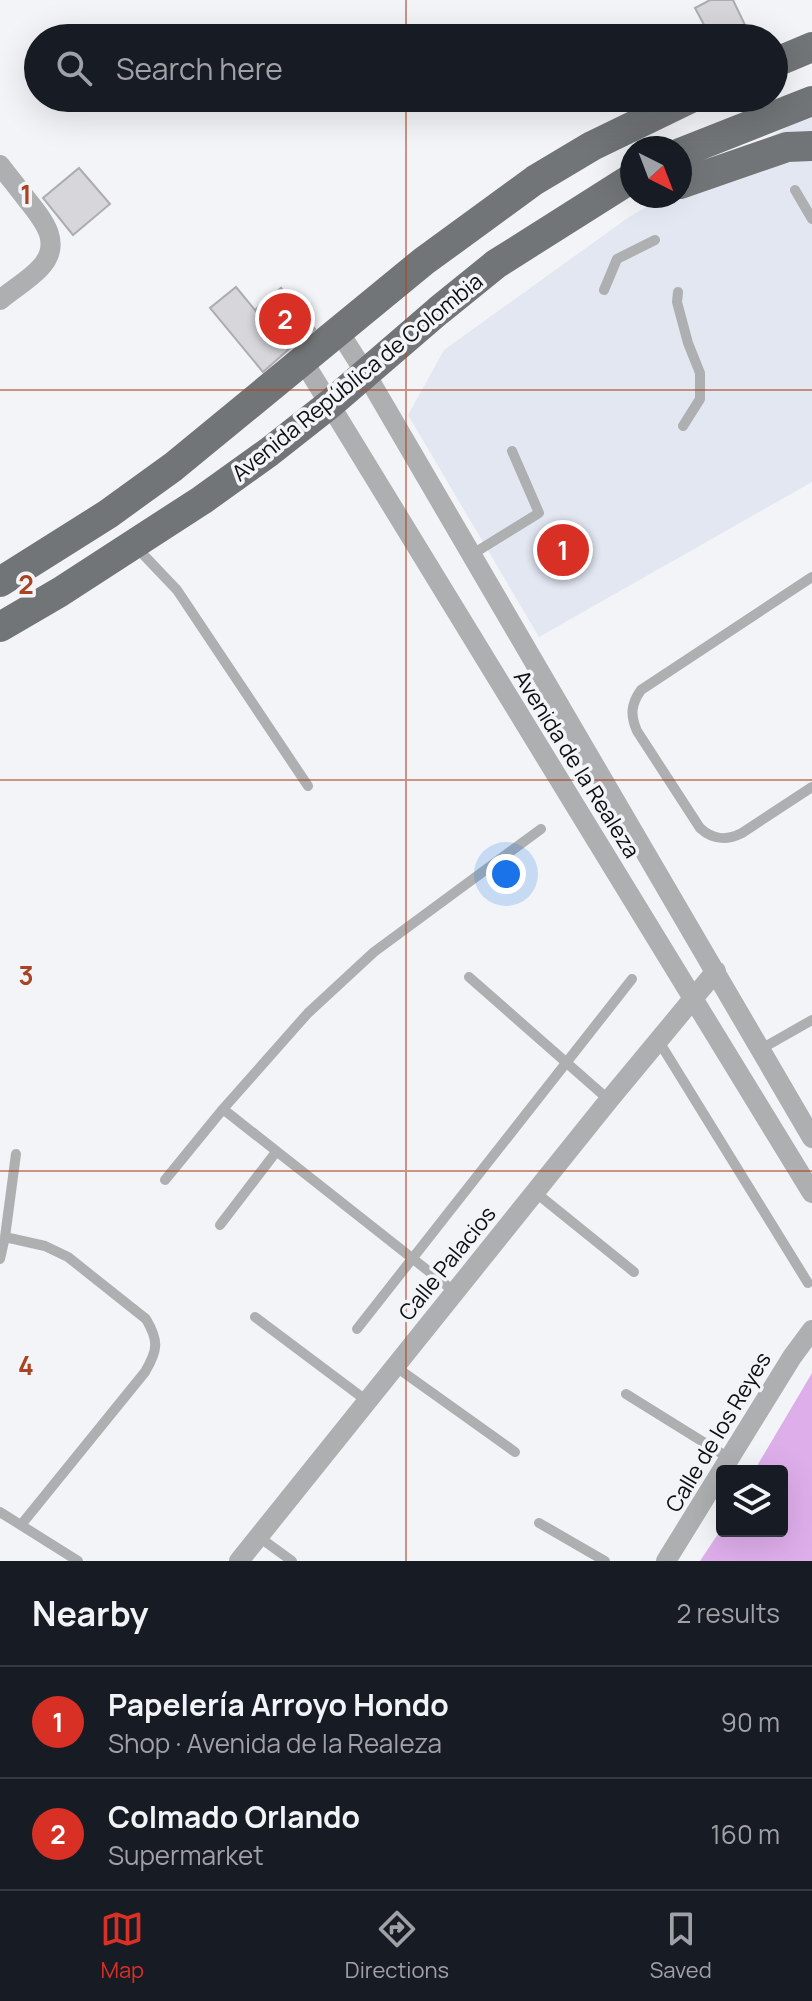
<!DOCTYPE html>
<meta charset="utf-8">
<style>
:root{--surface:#171b24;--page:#20242c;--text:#f1f3f6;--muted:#9ea1a6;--line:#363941;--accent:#d93025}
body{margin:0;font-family:Manrope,sans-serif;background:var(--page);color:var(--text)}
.controls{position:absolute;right:24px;bottom:24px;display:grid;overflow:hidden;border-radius:8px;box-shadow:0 8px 32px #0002}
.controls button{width:72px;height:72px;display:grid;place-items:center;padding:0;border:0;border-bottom:2px solid var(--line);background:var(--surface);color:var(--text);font:40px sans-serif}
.compass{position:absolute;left:620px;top:136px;width:72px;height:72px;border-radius:50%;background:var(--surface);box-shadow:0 8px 32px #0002;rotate:138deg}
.you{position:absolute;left:506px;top:874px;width:28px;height:28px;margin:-20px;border:6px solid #fff;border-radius:50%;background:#1a73e8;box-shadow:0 0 0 12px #1a73e833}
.badge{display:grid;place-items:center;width:52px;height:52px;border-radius:50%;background:var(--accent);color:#fff;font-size:26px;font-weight:700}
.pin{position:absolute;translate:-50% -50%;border:4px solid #fff;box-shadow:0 2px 8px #0006}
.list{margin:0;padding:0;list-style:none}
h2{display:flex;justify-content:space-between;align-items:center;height:104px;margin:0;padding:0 32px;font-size:34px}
h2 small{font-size:26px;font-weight:400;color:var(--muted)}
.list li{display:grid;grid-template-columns:52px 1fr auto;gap:24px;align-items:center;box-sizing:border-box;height:112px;padding:0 32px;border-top:2px solid var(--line)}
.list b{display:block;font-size:30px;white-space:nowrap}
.list p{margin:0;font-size:26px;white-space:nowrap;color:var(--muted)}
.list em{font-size:26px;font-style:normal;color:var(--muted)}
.icon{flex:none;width:44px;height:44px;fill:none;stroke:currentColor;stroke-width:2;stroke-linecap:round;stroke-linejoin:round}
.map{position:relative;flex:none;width:812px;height:1561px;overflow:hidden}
.search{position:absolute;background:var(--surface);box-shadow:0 8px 32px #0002;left:24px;right:24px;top:24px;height:88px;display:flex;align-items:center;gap:20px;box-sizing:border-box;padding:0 28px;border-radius:44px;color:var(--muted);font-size:30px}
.sheet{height:328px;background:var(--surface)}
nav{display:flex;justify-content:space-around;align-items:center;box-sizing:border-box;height:112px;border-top:2px solid var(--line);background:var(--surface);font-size:22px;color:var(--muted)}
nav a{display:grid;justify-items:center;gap:4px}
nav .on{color:var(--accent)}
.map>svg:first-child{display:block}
.built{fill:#e2e7f2}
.forest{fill:#deaeeb}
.building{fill:#d7d6da;stroke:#adacb1;stroke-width:2}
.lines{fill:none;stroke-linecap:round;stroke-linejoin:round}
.lane{stroke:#adafb0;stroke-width:10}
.street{stroke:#adafb0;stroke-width:20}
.primary{stroke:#727577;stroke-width:30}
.grid{fill:none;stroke:#aa4321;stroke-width:2;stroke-opacity:0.55}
.labels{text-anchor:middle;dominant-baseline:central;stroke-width:7;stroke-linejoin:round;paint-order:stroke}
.street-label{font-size:22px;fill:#0c0d0e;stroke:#f2f4f8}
.grid-label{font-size:26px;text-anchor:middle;font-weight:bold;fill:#aa4321;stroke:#f2f4f8;stroke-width:7;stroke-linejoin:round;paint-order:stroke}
</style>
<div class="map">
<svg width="812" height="1561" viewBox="0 0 812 1561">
<rect width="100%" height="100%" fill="#f2f4f8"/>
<path class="built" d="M 812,113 L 812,482 L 539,637 L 408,415 L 444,350 L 629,217 L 666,196 L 680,196 L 680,188 Z"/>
<path class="forest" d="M 812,1373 L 812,1561 L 700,1561 L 722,1528 L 722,1531 L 782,1531 L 782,1471 L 754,1471 Z"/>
<path class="building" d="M 710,0 L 733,0 L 746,27 L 725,38 L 711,38 L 695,8 Z
M 79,168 L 110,204 L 73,235 L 43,198 Z
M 236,287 L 288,350 L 263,372 L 210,308 Z
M 281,288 L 315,329 L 288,350 L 255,310 Z"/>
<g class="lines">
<path class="lane" d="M 795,190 L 812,219
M 604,290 L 617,259 L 655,240
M 678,292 L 677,302 L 688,343 L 700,373 L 700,399 L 683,426
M 137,548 L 177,590 L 308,786
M 471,555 L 539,513 L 512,451
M 812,577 L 641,690 C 631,704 630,715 637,731 L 700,828 C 713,840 726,841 742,833 L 812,787
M 469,977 L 609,1100
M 658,1040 L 808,1283
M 761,1049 L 812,1020
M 223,1109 L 455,1292
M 165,1180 L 223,1109 L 308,1013 L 374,952 L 541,829
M 535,1192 L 634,1272
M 220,1225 L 276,1152
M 5,1237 L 45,1246 L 68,1257 L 146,1319 C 159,1341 158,1350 145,1372 L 21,1525
M 0,1259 L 5,1237 L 16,1154
M 255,1317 L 367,1401
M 357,1329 L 632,979
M 396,1367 L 515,1452
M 626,1394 L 729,1458
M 0,1512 L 78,1561
M 539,1523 L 605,1561
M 259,1537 L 292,1561"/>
<path class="street" d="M 0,165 C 9,177 19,189 28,201 C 44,221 63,244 40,268 C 29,280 13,289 0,300
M 338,330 L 366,374 L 812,1138
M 302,359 L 812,1193
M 239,1561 L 609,1100 L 716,971
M 666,1561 L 792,1357 L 812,1330"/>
<path class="primary" d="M 774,63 L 812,47
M 680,153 L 812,101
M 680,184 L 787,147 L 812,146
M 0,582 L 108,514 L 173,467 L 424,261 L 535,180 L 592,146 L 691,98
M 0,627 L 60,592 L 202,500 L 269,452 L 330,404 L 438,311 L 496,264 L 632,178"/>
</g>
<path class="grid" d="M 406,0 L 406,38M 406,98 L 406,1561M 0,390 L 812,390M 0,780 L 812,780M 0,1171 L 812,1171"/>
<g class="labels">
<g class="street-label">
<text transform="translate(357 377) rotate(-39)">Avenida República de Colombia</text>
<text transform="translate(577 764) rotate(58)">Avenida de la Realeza</text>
<text transform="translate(447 1263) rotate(-51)">Calle Palacios</text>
<text transform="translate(718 1432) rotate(-59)">Calle de los Reyes</text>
</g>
</g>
<g class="grid-label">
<text x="26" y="204">1</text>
<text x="26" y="594">2</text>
<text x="26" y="985">3</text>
<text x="26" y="1375">4</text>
</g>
</svg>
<div class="controls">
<button><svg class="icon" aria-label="layers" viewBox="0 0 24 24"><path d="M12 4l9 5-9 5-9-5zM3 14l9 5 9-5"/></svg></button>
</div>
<svg class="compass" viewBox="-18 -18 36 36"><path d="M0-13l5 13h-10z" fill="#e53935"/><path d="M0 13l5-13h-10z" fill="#9ea1a6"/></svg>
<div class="you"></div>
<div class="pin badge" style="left:563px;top:550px">1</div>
<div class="pin badge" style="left:285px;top:319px">2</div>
<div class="search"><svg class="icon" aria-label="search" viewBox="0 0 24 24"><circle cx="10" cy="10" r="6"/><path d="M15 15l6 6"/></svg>Search here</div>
</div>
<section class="sheet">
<h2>Nearby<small>2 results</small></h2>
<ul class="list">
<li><span class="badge">1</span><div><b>Papelería Arroyo Hondo</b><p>Shop · Avenida de la Realeza</p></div><em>90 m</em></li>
<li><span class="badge">2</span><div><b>Colmado Orlando</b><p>Supermarket</p></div><em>160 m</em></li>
</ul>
</section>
<nav>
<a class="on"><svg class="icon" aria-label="map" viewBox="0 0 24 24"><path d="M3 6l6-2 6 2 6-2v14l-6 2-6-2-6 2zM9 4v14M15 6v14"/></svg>Map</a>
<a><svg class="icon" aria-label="directions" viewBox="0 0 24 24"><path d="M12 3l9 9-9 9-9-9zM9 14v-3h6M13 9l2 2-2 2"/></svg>Directions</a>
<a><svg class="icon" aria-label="saved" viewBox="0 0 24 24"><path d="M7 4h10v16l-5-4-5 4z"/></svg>Saved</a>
</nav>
